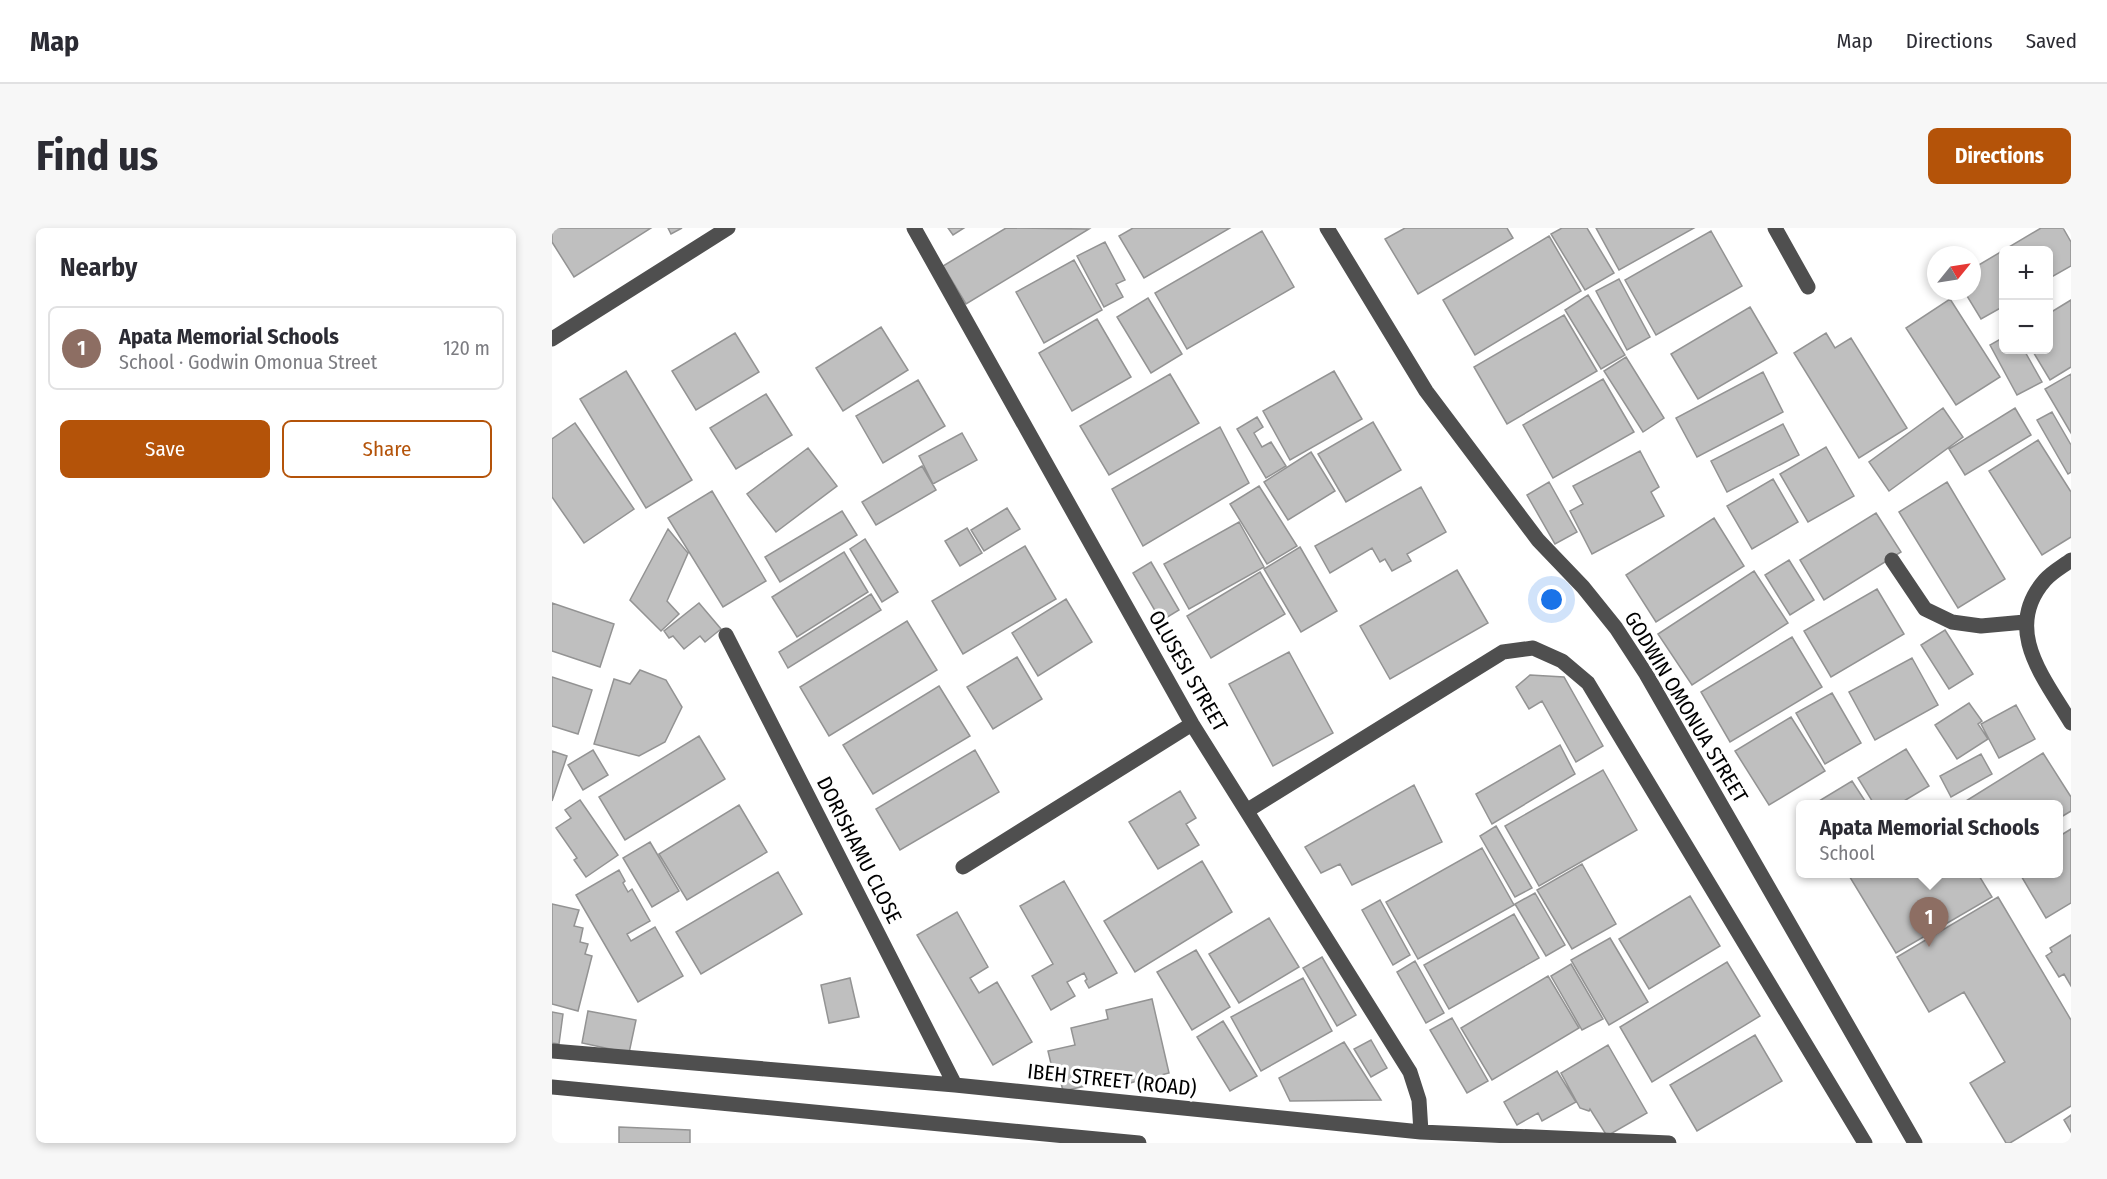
<!DOCTYPE html>
<meta charset="utf-8">
<style>
:root{--surface:#fff;--page:#f7f7f7;--text:#2b2b33;--muted:#7c7c81;--line:#e1e1e2;--accent:#b45309}
body{margin:0;font-family:"Fira Sans Condensed",sans-serif;background:var(--page);color:var(--text)}
.controls{position:absolute;right:18px;top:18px;display:grid;overflow:hidden;border-radius:9px;box-shadow:0 3px 9px #0003}
.controls button{width:54px;height:54px;display:grid;place-items:center;padding:0;border:0;border-bottom:2px solid var(--line);background:var(--surface);color:var(--text);font:30px sans-serif}
.compass{position:absolute;left:1375px;top:18px;width:54px;height:54px;border-radius:50%;background:var(--surface);box-shadow:0 3px 9px #0003;rotate:60deg}
.you{position:absolute;left:1000px;top:372px;width:21px;height:21px;margin:-15px;border:4px solid #fff;border-radius:50%;background:#1a73e8;box-shadow:0 0 0 9px #1a73e833}
.badge{display:grid;place-items:center;width:39px;height:39px;border-radius:50%;background:var(--accent);color:#fff;font-size:20px;font-weight:700}
.pin{position:absolute;translate:-50% -50px;filter:drop-shadow(0 2px 3px #0008)}
.pin::after{content:'';position:absolute;top:32px;width:21px;height:18px;background:inherit;clip-path:polygon(0 0,100% 0,50% 100%)}
.popup{position:absolute;left:1244px;top:572px;width:267px;height:78px;box-sizing:border-box;display:grid;place-content:center;border-radius:9px;background:var(--surface);filter:drop-shadow(0 2px 4px #0005);font-size:20px;white-space:nowrap;color:var(--muted)}
.popup b{font-size:22px;color:var(--text)}
.popup::after{content:'';position:absolute;left:50%;top:100%;margin-left:-12px;border:12px solid transparent;border-top-color:var(--surface)}
.list{margin:0;padding:0;list-style:none}
h2{display:flex;justify-content:space-between;align-items:center;height:78px;margin:0;padding:0 24px;font-size:26px}
h2 small{font-size:20px;font-weight:400;color:var(--muted)}
.list li{display:grid;grid-template-columns:39px 1fr auto;gap:18px;align-items:center;box-sizing:border-box;height:84px;margin:0 12px 12px;padding:0 12px;border:2px solid var(--line);border-radius:9px}
.list b{display:block;font-size:22px;white-space:nowrap}
.list p{margin:0;font-size:20px;white-space:nowrap;color:var(--muted)}
.list em{font-size:20px;font-style:normal;color:var(--muted)}
.actions{display:flex;gap:12px;padding:18px 24px}
.actions a{flex:1;padding:14px 0;border:2px solid var(--accent);border-radius:9px;text-align:center;font-size:21px;color:var(--accent)}
.actions .main{background:var(--accent);color:#fff}
.map{position:relative;flex:none;width:1519px;height:915px;overflow:hidden;border-radius:9px}
header{display:flex;align-items:center;gap:36px;box-sizing:border-box;height:84px;padding:0 30px;background:var(--surface);border-bottom:2px solid var(--line)}
header strong{font-size:28px}
nav{display:flex;gap:33px;margin-inline-start:auto;font-size:21px}
.intro{display:flex;align-items:center;justify-content:space-between;box-sizing:border-box;height:144px;padding:0 36px}
h1{margin:0;font-size:42px}
.button{padding:15px 27px;border-radius:9px;background:var(--accent);color:#fff;font-size:21px;font-weight:700}
main{display:flex;gap:36px;padding:0 36px}
aside{flex:1;background:var(--surface);border-radius:9px;box-shadow:0 3px 9px #0003}
.map>svg:first-child{display:block}
.building{fill:#bfbfbf;stroke:#939393;stroke-width:1.5}
.lines{fill:none;stroke-linecap:round;stroke-linejoin:round}
.minor{stroke:#4f4f4f;stroke-width:15}
.labels{text-anchor:middle;dominant-baseline:central;stroke-width:6;stroke-linejoin:round;paint-order:stroke}
.street-label{font-size:21px;fill:#000;stroke:#fff}
</style>
<header>
<strong>Map</strong>
<nav><a>Map</a><a>Directions</a><a>Saved</a></nav>
</header>
<div class="intro"><h1>Find us</h1><a class="button">Directions</a></div>
<main>
<aside>
<h2>Nearby<small></small></h2>
<ul class="list">
<li><span class="badge" style="background:#8d6e63">1</span><div><b>Apata Memorial Schools</b><p>School · Godwin Omonua Street</p></div><em>120 m</em></li>
</ul>
<div class="actions"><a class="main">Save</a><a>Share</a></div>
</aside>
<div class="map">
<svg width="1519" height="915" viewBox="0 0 1519 915">
<rect width="100%" height="100%" fill="#fff"/>
<path class="building" d="M 0,0 L 99,0 L 22,49 L 0,14 Z
M 116,0 L 130,0 L 119,6 Z
M 396,0 L 412,0 L 401,7 Z
M 454,0 L 537,1 L 414,76 L 391,38 Z
M 581,0 L 678,0 L 592,50 L 567,8 Z
M 853,0 L 955,0 L 961,10 L 866,66 L 833,11 Z
M 1010,0 L 1035,0 L 1062,45 L 1033,62 L 999,6 Z
M 1044,0 L 1142,0 L 1067,42 Z
M 1489,0 L 1511,0 L 1519,14 L 1519,38 L 1496,51 L 1496,22 L 1452,22 L 1452,78 L 1429,91 L 1412,63 L 1420,63 L 1420,41 Z
M 710,3 L 742,59 L 635,121 L 603,65 Z
M 1159,3 L 1190,58 L 1104,107 L 1073,52 Z
M 997,8 L 1029,63 L 923,127 L 891,72 Z
M 553,14 L 573,52 L 564,56 L 571,69 L 552,79 L 525,28 Z
M 522,32 L 550,82 L 492,115 L 464,64 Z
M 1067,51 L 1098,109 L 1075,122 L 1044,63 Z
M 1036,67 L 1073,127 L 1049,141 L 1013,82 Z
M 596,70 L 630,126 L 599,145 L 565,89 Z
M 1398,71 L 1448,149 L 1404,177 L 1354,100 Z
M 1519,72 L 1519,139 L 1498,152 L 1480,122 L 1496,122 L 1496,86 Z
M 1198,79 L 1225,125 L 1146,171 L 1119,126 Z
M 1012,87 L 1045,143 L 955,196 L 922,139 Z
M 545,91 L 579,149 L 520,183 L 487,125 Z
M 329,99 L 356,142 L 291,183 L 264,140 Z
M 183,105 L 207,144 L 144,182 L 120,143 Z
M 1274,105 L 1283,120 L 1299,110 L 1355,200 L 1307,230 L 1242,125 Z
M 1452,109 L 1452,122 L 1472,122 L 1490,154 L 1465,167 L 1438,117 Z
M 1074,129 L 1112,190 L 1091,204 L 1052,143 Z
M 74,143 L 140,252 L 94,280 L 28,171 Z
M 782,143 L 810,191 L 738,232 L 711,183 Z
M 1211,144 L 1231,184 L 1145,229 L 1124,190 Z
M 618,146 L 647,195 L 557,247 L 528,198 Z
M 1519,146 L 1519,205 L 1493,161 Z
M 1051,151 L 1082,204 L 1001,250 L 971,197 Z
M 366,152 L 393,198 L 331,235 L 304,188 Z
M 214,166 L 240,207 L 184,241 L 158,200 Z
M 1391,180 L 1411,209 L 1337,263 L 1317,234 Z
M 1463,180 L 1479,207 L 1413,247 L 1397,221 Z
M 1500,184 L 1519,217 L 1519,244 L 1516,246 L 1485,192 Z
M 705,189 L 711,199 L 702,205 L 710,219 L 719,214 L 734,238 L 714,250 L 685,201 Z
M 821,194 L 849,242 L 794,274 L 766,226 Z
M 23,195 L 82,281 L 32,315 L 0,269 L 0,211 Z
M 1231,196 L 1247,227 L 1175,264 L 1159,233 Z
M 668,199 L 697,255 L 591,318 L 560,261 Z
M 410,205 L 425,232 L 381,256 L 367,228 Z
M 1486,212 L 1519,264 L 1519,309 L 1490,327 L 1437,243 Z
M 1274,219 L 1302,268 L 1256,294 L 1228,246 Z
M 256,220 L 285,258 L 224,304 L 195,266 Z
M 1088,223 L 1107,259 L 1099,264 L 1112,288 L 1040,326 L 1018,283 L 1031,276 L 1021,258 Z
M 759,224 L 783,263 L 736,292 L 712,254 Z
M 370,238 L 384,262 L 324,297 L 310,274 Z
M 1221,251 L 1246,294 L 1200,321 L 1175,278 Z
M 997,254 L 1025,304 L 1003,316 L 975,267 Z
M 1395,254 L 1453,351 L 1406,380 L 1347,284 Z
M 707,258 L 745,318 L 715,336 L 678,276 Z
M 869,259 L 894,304 L 855,326 L 859,333 L 840,343 L 833,331 L 828,334 L 820,320 L 778,345 L 763,318 Z
M 160,263 L 214,353 L 171,379 L 116,290 Z
M 455,280 L 468,301 L 432,323 L 419,302 Z
M 290,283 L 305,307 L 228,354 L 213,329 Z
M 1324,285 L 1349,324 L 1272,372 L 1248,332 Z
M 1162,290 L 1192,338 L 1104,394 L 1074,347 Z
M 687,294 L 712,339 L 637,381 L 612,336 Z
M 415,300 L 430,325 L 408,338 L 393,313 Z
M 116,301 L 136,325 L 115,373 L 127,386 L 109,403 L 78,372 Z
M 313,311 L 346,364 L 330,374 L 298,321 Z
M 473,318 L 504,371 L 411,426 L 380,373 Z
M 748,319 L 785,383 L 749,404 L 712,341 Z
M 292,324 L 316,364 L 245,409 L 220,369 Z
M 1237,332 L 1262,372 L 1238,387 L 1213,347 Z
M 599,334 L 627,382 L 609,393 L 581,345 Z
M 905,342 L 936,395 L 838,451 L 808,398 Z
M 1202,343 L 1236,395 L 1140,457 L 1106,406 Z
M 708,344 L 733,386 L 659,430 L 635,388 Z
M 1325,361 L 1352,406 L 1279,449 L 1252,403 Z
M 319,366 L 329,382 L 236,440 L 227,424 Z
M 514,371 L 540,414 L 486,448 L 460,405 Z
M 0,375 L 62,396 L 48,439 L 0,423 Z
M 147,375 L 169,401 L 153,414 L 148,408 L 132,421 L 121,408 L 117,410 L 112,403 Z
M 355,393 L 385,442 L 277,508 L 248,459 Z
M 1393,402 L 1421,446 L 1397,461 L 1369,417 Z
M 1240,409 L 1270,459 L 1178,514 L 1149,464 Z
M 737,424 L 781,505 L 721,538 L 677,456 Z
M 465,429 L 490,471 L 441,501 L 415,459 Z
M 1360,430 L 1386,477 L 1323,512 L 1297,464 Z
M 88,442 L 114,452 L 130,479 L 113,514 L 87,528 L 42,516 L 62,451 L 78,456 Z
M 978,447 L 1012,449 L 1051,518 L 1024,534 L 990,473 L 977,481 L 964,459 Z
M 0,449 L 40,462 L 26,506 L 0,498 Z
M 387,458 L 418,508 L 321,566 L 291,517 Z
M 1280,465 L 1309,515 L 1273,536 L 1244,485 Z
M 1417,475 L 1430,493 L 1426,496 L 1436,511 L 1405,531 L 1383,497 Z
M 1464,477 L 1483,511 L 1447,530 L 1429,496 Z
M 1239,489 L 1273,543 L 1217,577 L 1183,523 Z
M 147,508 L 173,551 L 73,612 L 47,569 Z
M 1008,517 L 1023,546 L 940,596 L 924,566 Z
M 1354,521 L 1377,558 L 1347,576 L 1322,576 L 1306,550 Z
M 41,522 L 56,547 L 31,562 L 16,537 Z
M 423,522 L 447,564 L 348,622 L 324,581 Z
M 0,523 L 15,528 L 0,573 Z
M 1491,525 L 1519,569 L 1519,583 L 1506,591 L 1506,576 L 1409,576 Z
M 1429,526 L 1440,546 L 1399,569 L 1388,548 Z
M 1051,542 L 1085,602 L 987,658 L 953,598 Z
M 1300,553 L 1315,576 L 1262,576 Z
M 862,557 L 890,614 L 800,657 L 788,636 L 769,645 L 753,619 Z
M 628,563 L 644,590 L 634,596 L 647,617 L 606,641 L 577,594 Z
M 28,572 L 66,627 L 34,649 L 22,632 L 25,630 L 4,600 L 19,590 L 13,582 Z
M 187,577 L 215,624 L 135,672 L 107,626 Z
M 944,598 L 980,660 L 963,669 L 928,608 Z
M 1519,601 L 1519,675 L 1494,690 L 1468,646 L 1506,646 L 1506,609 Z
M 98,614 L 127,663 L 100,679 L 71,630 Z
M 930,620 L 962,677 L 866,731 L 834,674 Z
M 650,633 L 680,684 L 583,744 L 552,693 Z
M 1030,636 L 1064,696 L 1020,721 L 985,662 Z
M 67,642 L 73,653 L 71,655 L 76,664 L 80,661 L 98,693 L 75,706 L 79,713 L 103,699 L 131,748 L 86,774 L 24,667 Z
M 226,644 L 250,686 L 149,746 L 124,704 Z
M 1296,646 L 1426,646 L 1440,669 L 1344,725 Z
M 512,653 L 565,745 L 537,760 L 533,753 L 535,751 L 532,745 L 515,754 L 523,768 L 499,782 L 480,748 L 501,736 L 468,678 Z
M 983,665 L 1013,717 L 994,728 L 963,676 Z
M 1138,668 L 1168,718 L 1097,761 L 1067,711 Z
M 1446,669 L 1519,792 L 1519,878 L 1458,915 L 1454,915 L 1418,855 L 1453,834 L 1412,764 L 1377,784 L 1345,729 Z
M 828,672 L 858,727 L 841,737 L 810,682 Z
M 0,676 L 27,682 L 22,698 L 31,700 L 28,714 L 36,716 L 33,726 L 40,728 L 26,783 L 0,776 Z
M 405,684 L 436,739 L 418,750 L 427,765 L 445,754 L 480,814 L 441,837 L 365,707 Z
M 962,686 L 987,730 L 897,781 L 872,737 Z
M 717,690 L 747,739 L 687,775 L 657,726 Z
M 1519,707 L 1519,758 L 1512,746 L 1507,749 L 1494,728 L 1500,724 L 1498,720 Z
M 1058,710 L 1096,774 L 1057,797 L 1019,732 Z
M 644,722 L 678,779 L 640,802 L 605,744 Z
M 770,729 L 804,787 L 785,798 L 751,740 Z
M 863,733 L 892,785 L 874,795 L 845,744 Z
M 1175,734 L 1208,788 L 1100,854 L 1068,799 Z
M 1019,736 L 1051,791 L 1030,802 L 999,748 Z
M 996,748 L 1027,800 L 940,852 L 909,800 Z
M 298,750 L 307,789 L 277,795 L 269,757 Z
M 751,750 L 780,803 L 709,843 L 679,789 Z
M 600,771 L 617,845 L 570,857 L 569,850 L 511,863 L 506,843 L 501,844 L 496,823 L 523,817 L 519,800 L 556,791 L 554,782 Z
M 36,783 L 84,792 L 77,825 L 30,815 Z
M 0,784 L 11,786 L 7,816 L 0,815 Z
M 900,790 L 936,853 L 915,865 L 878,802 Z
M 671,793 L 705,848 L 678,863 L 645,809 Z
M 1203,807 L 1230,853 L 1145,903 L 1118,857 Z
M 819,812 L 835,840 L 819,849 L 802,821 Z
M 792,814 L 829,872 L 738,873 L 727,850 Z
M 1056,817 L 1095,885 L 1055,908 L 1038,881 L 1037,883 L 1028,880 L 1009,845 Z
M 1005,843 L 1024,874 L 990,893 L 986,885 L 965,897 L 952,874 Z
M 1519,887 L 1519,904 L 1512,892 Z
M 67,899 L 138,902 L 138,915 L 67,915 Z"/>
<g class="lines">
<path class="minor" d="M 362,0 L 640,496 L 858,844 L 867,872 L 869,904
M 775,0 L 874,163 L 986,312 L 1031,359 L 1064,400 L 1094,446 L 1363,915
M 1223,0 L 1256,59
M 0,111 L 176,0
M 1340,332 L 1373,381 L 1400,394 L 1429,398 L 1473,394
M 1519,332 C 1511,338 1500,344 1493,352 C 1450,401 1492,450 1519,495
M 174,407 L 403,857
M 696,582 L 951,424 L 981,420 L 1010,433 L 1036,455 L 1313,915
M 411,639 L 640,496
M 0,823 L 403,857 L 869,904 L 1117,915
M 0,859 L 587,915"/>
</g>
<g class="labels">
<g class="street-label">
<text transform="translate(636 443) rotate(60)">OLUSESI STREET</text>
<text transform="translate(1134 479) rotate(59)">GODWIN OMONUA STREET</text>
<text transform="translate(307 622) rotate(63)">DORISHAMU CLOSE</text>
<text transform="translate(560 852) rotate(6)">IBEH STREET (ROAD)</text>
</g>
</g>
</svg>
<div class="controls">
<button>+</button>
<button>−</button>
</div>
<svg class="compass" viewBox="-18 -18 36 36"><path d="M0-13l5 13h-10z" fill="#e53935"/><path d="M0 13l5-13h-10z" fill="#7c7c81"/></svg>
<div class="you"></div>
<div class="pin badge" style="left:1377px;top:719px;background:#8d6e63">1</div>
<div class="popup"><b>Apata Memorial Schools</b>School</div>
</div>
</main>
